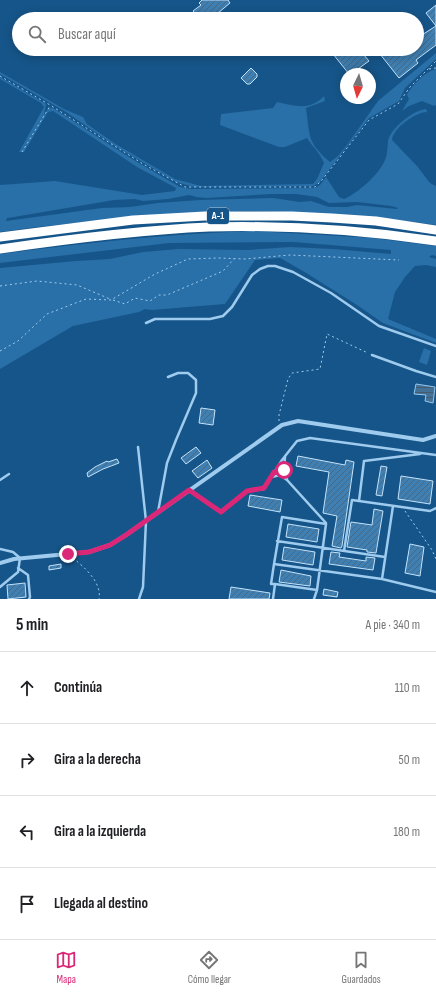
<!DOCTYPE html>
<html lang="es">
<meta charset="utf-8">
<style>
:root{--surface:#fff;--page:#f6f6f6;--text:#202124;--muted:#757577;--line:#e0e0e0;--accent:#db2777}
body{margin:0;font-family:"Sofia Sans Condensed",sans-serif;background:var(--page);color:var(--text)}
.compass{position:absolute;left:340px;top:68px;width:36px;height:36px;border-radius:50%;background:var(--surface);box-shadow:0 2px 10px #0003;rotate:185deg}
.stop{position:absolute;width:12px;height:12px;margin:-9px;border:3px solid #db2777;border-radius:50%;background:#fff}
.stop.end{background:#db2777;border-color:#fff;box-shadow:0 1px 4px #0008}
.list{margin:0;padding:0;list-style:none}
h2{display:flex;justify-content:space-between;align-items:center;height:52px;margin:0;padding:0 16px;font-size:17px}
h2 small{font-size:13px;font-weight:400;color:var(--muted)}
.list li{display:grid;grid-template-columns:26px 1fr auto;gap:12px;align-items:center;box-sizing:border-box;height:72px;padding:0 16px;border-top:1px solid var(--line)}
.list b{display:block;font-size:15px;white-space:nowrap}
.list em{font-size:13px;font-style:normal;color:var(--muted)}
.icon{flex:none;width:22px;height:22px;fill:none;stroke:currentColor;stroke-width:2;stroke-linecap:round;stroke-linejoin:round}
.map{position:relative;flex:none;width:436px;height:599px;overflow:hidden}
.search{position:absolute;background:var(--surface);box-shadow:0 2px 10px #0003;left:12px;right:12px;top:12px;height:44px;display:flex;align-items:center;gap:10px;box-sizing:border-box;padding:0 14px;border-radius:22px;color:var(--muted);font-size:15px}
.sheet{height:340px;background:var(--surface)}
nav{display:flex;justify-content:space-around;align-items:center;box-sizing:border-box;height:56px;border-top:1px solid var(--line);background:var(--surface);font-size:11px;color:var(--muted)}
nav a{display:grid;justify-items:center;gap:2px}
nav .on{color:var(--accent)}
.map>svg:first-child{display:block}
.green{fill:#296fa8;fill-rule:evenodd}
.water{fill:url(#water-rules);stroke:#91c8f1}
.building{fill:url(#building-hatch);stroke:#c4e3fa}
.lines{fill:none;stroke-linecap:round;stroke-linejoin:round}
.path{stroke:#9ecbee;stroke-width:1;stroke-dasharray:2 3;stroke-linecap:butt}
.service{stroke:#9ecbee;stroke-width:2.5}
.minor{stroke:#9ecbee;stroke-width:4}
.motorway{stroke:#fff;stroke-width:9}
.route{stroke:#db2777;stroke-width:5}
.labels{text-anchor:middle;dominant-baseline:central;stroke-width:3;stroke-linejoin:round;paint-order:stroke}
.shield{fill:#165589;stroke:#b9ccdc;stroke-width:1}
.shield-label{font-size:10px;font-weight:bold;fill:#fff}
</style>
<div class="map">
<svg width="436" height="599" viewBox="0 0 436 599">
<defs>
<pattern id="water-rules" width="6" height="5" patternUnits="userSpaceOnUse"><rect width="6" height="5" fill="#437197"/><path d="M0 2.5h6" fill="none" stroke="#485b6a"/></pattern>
<pattern id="building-hatch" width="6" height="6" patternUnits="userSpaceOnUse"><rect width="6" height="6" fill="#3f7fb2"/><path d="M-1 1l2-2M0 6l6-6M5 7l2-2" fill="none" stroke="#456884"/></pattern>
</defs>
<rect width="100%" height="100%" fill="#165589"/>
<path class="green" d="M 436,53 L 436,59 L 405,88 L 399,101 L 369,118 L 319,183 L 313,186 L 194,187 L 176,182 L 112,144 L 66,112 L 0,74 L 0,72 L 64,109 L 83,117 L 87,124 L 114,143 L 175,179 L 201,186 L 313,184 L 317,179 L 324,163 C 320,153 312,146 307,138 L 285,147 L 279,147 L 220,125 L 221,114 L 273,108 L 277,102 C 295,106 310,111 324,96 L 325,101 L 306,108 C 310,137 307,142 330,162 L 338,156 L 347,145 L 378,101 Z
M 436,69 L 436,105 L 434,106 L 422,101 L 409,106 L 402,111 L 409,99 L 407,95 C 412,85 425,72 436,69 Z
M 0,77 L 46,104 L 44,115 L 49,108 L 53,108 L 132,159 L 180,187 L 191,189 L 315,188 L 320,185 L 326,177 L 339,197 L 344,199 C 358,193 378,175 384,162 C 388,155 387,148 388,141 C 390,129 413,110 426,109 L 427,112 C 416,112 393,128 392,140 L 417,166 L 430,183 L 436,186 L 436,225 C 374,217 311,212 248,211 C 216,211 183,213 151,216 C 100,220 50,225 0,232 L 0,185 L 55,181 L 142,195 L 175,191 L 176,188 L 137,167 L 53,111 L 48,112 L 24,152 L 19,152 L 44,107 L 41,103 L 0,79 ZM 272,194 L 296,194 L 317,197 L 329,203 L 357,202 L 391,206 L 398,208 L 397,209 L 357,205 L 347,207 L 329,207 L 311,201 L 300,202 L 273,198 L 200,200 L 158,203 L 130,207 L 102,208 L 6,221 L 7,218 L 14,217 L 114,200 L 135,199 L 143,201 L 168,199 L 189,195 L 197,197 L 206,198 Z
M 252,231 L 373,238 L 436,246 L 436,256 L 432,255 L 429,257 L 436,259 L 436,267 L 426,265 L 415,266 L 405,277 L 395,292 L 388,319 L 436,339 L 436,343 L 383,323 L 357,305 L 303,271 L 280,258 L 255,260 L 225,304 L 152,310 L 145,309 L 139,312 L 73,326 L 0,369 L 0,268 L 76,261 L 110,259 L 143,252 L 179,249 L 248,250 L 290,247 L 333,249 L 391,254 L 391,250 L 293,242 L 169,243 L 0,263 L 0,254 C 84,243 167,234 252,231 Z
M 424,348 L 431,351 L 427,365 L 419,362 Z"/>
<path class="water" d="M 416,384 L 435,387 L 433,403 L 425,401 L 426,395 L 414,394 Z"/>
<path class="building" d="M 202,0 L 228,0 L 230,3 L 211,19 L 200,19 L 193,11 L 201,5 L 199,3 Z
M 436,5 L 436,45 L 416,60 L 418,63 L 399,78 L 376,49 L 417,49 L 417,38 L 436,26 L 426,13 Z
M 329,49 L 359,49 L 369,61 L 351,74 L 349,74 Z
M 251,68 L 257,74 L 257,77 L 250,84 L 247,84 L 241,78 Z
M 201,408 L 215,410 L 213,425 L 199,423 Z
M 196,447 L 201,453 L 186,464 L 181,458 Z
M 298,456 L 345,465 L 346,460 L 354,462 L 342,546 L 341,548 L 332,546 L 337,516 L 323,513 L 329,472 L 296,466 Z
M 117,459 L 119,463 L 103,469 L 88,477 L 87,473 L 95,467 L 107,461 L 108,462 Z
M 207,460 L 212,468 L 198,478 L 192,471 Z
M 381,466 L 387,467 L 382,496 L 376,495 Z
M 401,476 L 433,481 L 430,504 L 398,499 Z
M 250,495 L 282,500 L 280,512 L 248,506 Z
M 374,509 L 383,511 L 376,553 L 367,552 L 367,550 L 347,547 L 351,522 L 372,525 Z
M 288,524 L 319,529 L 317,542 L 286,537 Z
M 410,544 L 424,547 L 420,576 L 405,573 Z
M 284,547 L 315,552 L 313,565 L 282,560 Z
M 331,552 L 340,553 L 339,557 L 366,561 L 366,557 L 375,558 L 373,570 L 329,564 Z
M 61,564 L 61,568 L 49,570 L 49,566 Z
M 281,570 L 311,576 L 310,586 L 279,582 Z
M 25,583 L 26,597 L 8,599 L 7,585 Z
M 231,587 L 270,593 L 269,599 L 229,599 Z
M 324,589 L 338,592 L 337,597 L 323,595 Z"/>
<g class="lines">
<path class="path" d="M 429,69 L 436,68
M 0,76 L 50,105 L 143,164 L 185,187 L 315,187 L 322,180 L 369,120 L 398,104 L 410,87 L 436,61
M 22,152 L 50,106
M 0,286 L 37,281 L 77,285 L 110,299
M 113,300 L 125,304 L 135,298 L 150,301 L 159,295 L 167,295 L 223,271 L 234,259
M 0,351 L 18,341 L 47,314 L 86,299 L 111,300 L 155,274 L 188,259 L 218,258 L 245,259 L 290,255 L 399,260
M 279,421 L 279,415 L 288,379 L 292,373 L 320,369 L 327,334 L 368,353
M 405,511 L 432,550 L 436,559
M 73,558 C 84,567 102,582 99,599"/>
<path class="service" d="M 146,323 L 155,319 L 210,319 L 223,316 L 232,307 L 252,275 L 260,269 L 268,266 L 275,266 L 293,272 L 331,293 L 379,326 L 436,346
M 372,355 L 416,371 L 436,377
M 138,447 L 146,521 L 143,587 L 139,599
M 420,454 L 364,461 L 359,501 L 430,511 L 436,508
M 285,457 L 284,470 L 287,479
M 274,472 L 282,473 L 284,474
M 272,477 L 280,475 L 287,480 L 326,523
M 0,480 L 9,474
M 190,491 L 221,512 L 247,491 L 264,489 L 282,460 L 297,441 L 310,438 L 436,455
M 158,512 L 167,463 L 176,440 L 196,393 L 196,380 L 188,373 L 178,373 L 168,377
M 277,541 L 385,557
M 0,549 L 13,552 L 20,558 L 18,572 L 0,587
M 344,551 L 352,500 L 359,501
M 274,564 L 271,584 L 275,584
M 18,568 L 28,575 L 30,597 L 29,599
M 382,579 L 436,592
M 273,599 L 275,584 L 317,590 C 320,568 323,546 326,524 L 282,517 L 274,564 L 382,579 L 393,506
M 314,599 L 317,590"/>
<path class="minor" d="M 0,563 L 14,559 L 89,552 L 110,545 L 126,535 L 282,425 L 298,421 L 423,440 L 436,436"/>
<path class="motorway" d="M 0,237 L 133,220 L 205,216 L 292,216 L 332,218 L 376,221 L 436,230
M 0,249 C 69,239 139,230 209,227 C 285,225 361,230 436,241"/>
</g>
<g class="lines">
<path class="route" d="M 68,554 L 89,552 L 110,545 L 126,535 L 189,490 L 221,512 L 247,491 L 264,488 L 274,472 L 282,473 L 285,474 L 284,470"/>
</g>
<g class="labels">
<rect class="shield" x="207" y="208" width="22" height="16" rx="3"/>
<g class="shield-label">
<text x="218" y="216">A-1</text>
</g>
</g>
</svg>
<svg class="compass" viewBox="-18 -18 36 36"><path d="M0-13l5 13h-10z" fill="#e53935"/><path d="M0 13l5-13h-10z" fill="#757577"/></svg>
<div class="stop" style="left:284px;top:470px"></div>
<div class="stop end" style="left:68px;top:554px"></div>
<div class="search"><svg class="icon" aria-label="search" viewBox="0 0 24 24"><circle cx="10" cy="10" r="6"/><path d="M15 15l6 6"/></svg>Buscar aquí</div>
</div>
<section class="sheet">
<h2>5 min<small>A pie · 340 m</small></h2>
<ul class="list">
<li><svg class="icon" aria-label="ahead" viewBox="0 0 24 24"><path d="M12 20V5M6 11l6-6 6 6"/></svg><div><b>Continúa</b></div><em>110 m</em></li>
<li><svg class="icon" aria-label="right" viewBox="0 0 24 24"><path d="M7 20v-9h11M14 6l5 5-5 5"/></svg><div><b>Gira a la derecha</b></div><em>50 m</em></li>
<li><svg class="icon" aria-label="left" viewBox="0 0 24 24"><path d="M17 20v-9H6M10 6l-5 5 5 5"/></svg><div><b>Gira a la izquierda</b></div><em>180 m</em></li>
<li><svg class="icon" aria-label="arrive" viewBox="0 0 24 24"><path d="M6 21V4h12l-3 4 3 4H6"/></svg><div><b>Llegada al destino</b></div></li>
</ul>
</section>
<nav>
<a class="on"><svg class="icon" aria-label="map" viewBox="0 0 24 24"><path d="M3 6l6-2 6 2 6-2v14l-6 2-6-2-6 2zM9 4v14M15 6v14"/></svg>Mapa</a>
<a><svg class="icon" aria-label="directions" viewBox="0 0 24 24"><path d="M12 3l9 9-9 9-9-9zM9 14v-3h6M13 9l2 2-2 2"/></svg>Cómo llegar</a>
<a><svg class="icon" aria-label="saved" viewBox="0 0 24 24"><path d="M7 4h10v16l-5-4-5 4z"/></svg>Guardados</a>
</nav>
